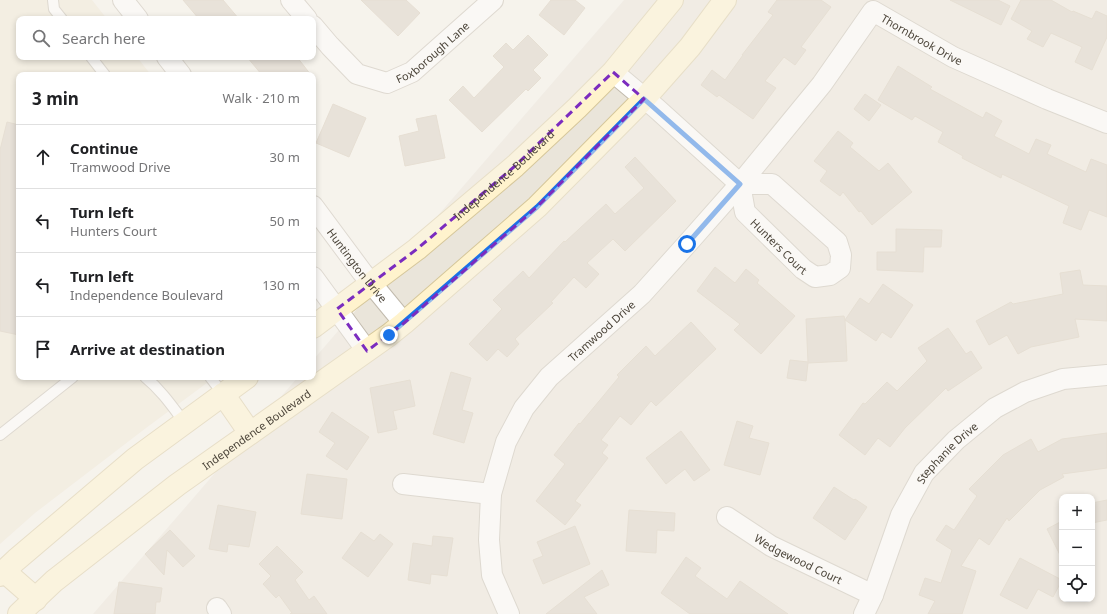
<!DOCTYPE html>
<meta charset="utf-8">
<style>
:root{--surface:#fff;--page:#f2f2f2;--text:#202124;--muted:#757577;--line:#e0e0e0}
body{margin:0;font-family:"Noto Sans",sans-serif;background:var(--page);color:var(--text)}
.controls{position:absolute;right:12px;bottom:12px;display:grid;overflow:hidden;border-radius:8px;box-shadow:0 2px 6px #0003}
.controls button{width:36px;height:36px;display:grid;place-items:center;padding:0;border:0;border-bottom:1px solid var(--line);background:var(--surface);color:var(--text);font:20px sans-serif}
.stop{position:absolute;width:12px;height:12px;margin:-9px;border:3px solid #1a73e8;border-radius:50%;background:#fff}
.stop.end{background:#1a73e8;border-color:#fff;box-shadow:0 1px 4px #0008}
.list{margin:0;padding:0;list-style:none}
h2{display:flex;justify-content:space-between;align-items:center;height:52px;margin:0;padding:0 16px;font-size:17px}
h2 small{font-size:13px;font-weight:400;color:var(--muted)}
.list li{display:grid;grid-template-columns:26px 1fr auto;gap:12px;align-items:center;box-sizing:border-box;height:64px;padding:0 16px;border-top:1px solid var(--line)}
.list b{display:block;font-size:15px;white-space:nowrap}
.list p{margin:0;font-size:13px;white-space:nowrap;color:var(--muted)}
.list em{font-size:13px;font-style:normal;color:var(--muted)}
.icon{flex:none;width:22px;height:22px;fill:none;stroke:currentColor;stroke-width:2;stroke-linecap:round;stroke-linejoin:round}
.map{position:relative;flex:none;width:1107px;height:614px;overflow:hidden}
.search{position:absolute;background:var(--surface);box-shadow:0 2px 6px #0003;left:16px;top:16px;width:300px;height:44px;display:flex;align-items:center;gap:10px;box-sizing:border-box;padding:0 14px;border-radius:8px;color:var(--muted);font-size:15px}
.panel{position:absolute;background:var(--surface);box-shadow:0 2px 6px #0003;left:16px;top:72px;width:300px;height:308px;border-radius:8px}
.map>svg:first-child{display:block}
.residential{fill:#eae5da;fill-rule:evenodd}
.education{fill:#efe8d6}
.building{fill:#d8cfc1;stroke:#d3c7b4}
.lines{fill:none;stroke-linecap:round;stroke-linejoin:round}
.lane-casing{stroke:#c2bbae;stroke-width:12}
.street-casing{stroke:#c2bbae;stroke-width:22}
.secondary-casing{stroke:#d6c79b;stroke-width:24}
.lane{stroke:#fff;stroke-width:10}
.street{stroke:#fff;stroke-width:20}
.secondary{stroke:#fff3cd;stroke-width:22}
.route{stroke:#1a73e8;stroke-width:5}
.marked{fill:none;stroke:#7b2cbf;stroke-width:3;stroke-dasharray:8 5;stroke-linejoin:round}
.labels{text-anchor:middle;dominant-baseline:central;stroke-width:3.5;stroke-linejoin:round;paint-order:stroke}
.street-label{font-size:11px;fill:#4b4439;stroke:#fff}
</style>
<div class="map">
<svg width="1107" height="614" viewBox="0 0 1107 614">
<rect width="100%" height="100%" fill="#f6f3ec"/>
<path class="residential" d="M 624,0 L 1107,0 L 1107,614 L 93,614 L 298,377 L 313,377 L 313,360 ZM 1062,497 L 1092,497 L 1092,599 L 1062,599 Z"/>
<path class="education" d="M 0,0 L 92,0 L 107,19 L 19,19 L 19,57 L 137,57 L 151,75 L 19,75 L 19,377 L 215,377 L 146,428 L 35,513 L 0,544 Z"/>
<path class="building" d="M 183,0 L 223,0 L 239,19 L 199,19 Z
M 361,0 L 406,0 L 420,13 L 398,36 Z
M 551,0 L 575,0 L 585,8 L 564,35 L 539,15 Z
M 777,0 L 821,0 L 831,7 L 801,47 L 806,50 L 795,65 L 784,57 L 765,81 L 776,88 L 753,119 L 719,95 L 717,97 L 701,85 L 712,70 L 725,80 L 743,55 L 742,55 L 773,15 L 768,12 Z
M 950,0 L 998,0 L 1010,6 L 1001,25 Z
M 1021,0 L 1051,0 L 1072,12 L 1073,11 L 1092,19 L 1096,11 L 1107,16 L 1107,37 L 1092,70 L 1075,62 L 1082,47 L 1051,33 L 1043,47 L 1027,39 L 1032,31 L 1011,19 Z
M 528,35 L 548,55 L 533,70 L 541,78 L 528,91 L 526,89 L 482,132 L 449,100 L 463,86 L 474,98 L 504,67 L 493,56 L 506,43 L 513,50 Z
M 247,57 L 297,57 L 311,75 L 262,75 Z
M 898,66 L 932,87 L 930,89 L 983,118 L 986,112 L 1002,121 L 994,136 L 1029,154 L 1036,139 L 1051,145 L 1047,154 L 1086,172 L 1091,159 L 1107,165 L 1107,217 L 1089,210 L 1081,230 L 1063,223 L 1069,206 L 1002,174 L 1001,178 L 962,158 L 963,156 L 938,142 L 943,132 L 915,116 L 912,120 L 878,100 Z
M 865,94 L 881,105 L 869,121 L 854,109 Z
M 333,104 L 366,118 L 349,157 L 316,143 Z
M 436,115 L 445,158 L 405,166 L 399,136 L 419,131 L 416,119 Z
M 7,122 L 19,125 L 19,335 L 0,331 L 0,150 Z
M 838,131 L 853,143 L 850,147 L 879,171 L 888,163 L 912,192 L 872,225 L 861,211 L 859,212 L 843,192 L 840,196 L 820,181 L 827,171 L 814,161 Z
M 635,157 L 676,201 L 625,251 L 613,239 L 587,263 L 599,274 L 586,288 L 574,277 L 551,302 L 553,303 L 515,339 L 519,344 L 507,357 L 498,349 L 487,361 L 469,344 L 502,309 L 493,300 L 523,271 L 529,278 L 564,241 L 565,242 L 606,204 L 615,214 L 644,188 L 625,167 Z
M 896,229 L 942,230 L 941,247 L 924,247 L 923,272 L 877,270 L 877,252 L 896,252 Z
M 715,267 L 735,283 L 746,269 L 759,280 L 757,283 L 795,316 L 761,354 L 734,330 L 740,324 L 697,291 Z
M 1080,270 L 1083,285 L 1107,286 L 1107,321 L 1075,319 L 1079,337 L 1031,347 L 1018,354 L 1007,335 L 989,345 L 976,321 L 1011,302 L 1013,304 L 1063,294 L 1060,273 Z
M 883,284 L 913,305 L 891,338 L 882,332 L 876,341 L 845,320 L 847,361 L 808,363 L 806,381 L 787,378 L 790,360 L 808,362 L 806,319 L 844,316 L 845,320 L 860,298 L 869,304 Z
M 691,322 L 716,349 L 656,406 L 651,401 L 631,425 L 620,416 L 601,440 L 608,445 L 602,453 L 608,458 L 575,501 L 581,505 L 565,525 L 536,501 L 565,464 L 554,455 L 579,423 L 580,424 L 619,377 L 617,375 L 646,346 L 655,356 Z
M 948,328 L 966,354 L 971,351 L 982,368 L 948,391 L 946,388 L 905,428 L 890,447 L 878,438 L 865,455 L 839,435 L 863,403 L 865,404 L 887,382 L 897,391 L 927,361 L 918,348 Z
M 451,372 L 471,378 L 462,410 L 473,413 L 464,443 L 433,434 Z
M 410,380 L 415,406 L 393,411 L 397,429 L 378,433 L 370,388 Z
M 332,412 L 369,437 L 347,470 L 326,456 L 335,443 L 319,432 Z
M 737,421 L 753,426 L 749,438 L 769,443 L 760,475 L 724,465 Z
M 681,431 L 710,470 L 694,481 L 685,469 L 666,484 L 646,458 Z
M 1107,433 L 1107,468 L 1062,474 L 1064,477 L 1040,490 L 1009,521 L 1007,518 L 989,545 L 979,538 L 961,566 L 976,571 L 962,614 L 928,614 L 935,601 L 919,595 L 925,578 L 941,583 L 952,550 L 936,540 L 946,525 L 954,530 L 977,496 L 969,489 L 1003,455 L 1031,439 L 1038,452 L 1062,439 Z
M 307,474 L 347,479 L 342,519 L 301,514 Z
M 834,487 L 854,500 L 855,499 L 867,507 L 845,540 L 813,518 Z
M 1107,500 L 1107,520 L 1092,523 L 1092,503 Z
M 218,505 L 256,512 L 249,547 L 228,544 L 227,552 L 209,549 Z
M 629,510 L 675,513 L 674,531 L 657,530 L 656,553 L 626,551 Z
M 1062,521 L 1062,559 L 1047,529 Z
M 575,526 L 590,564 L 543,584 L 533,560 L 543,556 L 537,542 Z
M 170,530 L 195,556 L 183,567 L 167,550 L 164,575 L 145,554 Z
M 361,532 L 374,541 L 380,534 L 393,544 L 368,577 L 342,558 Z
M 433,536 L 453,538 L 447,576 L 431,574 L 430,584 L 408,580 L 413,543 L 432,546 Z
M 277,546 L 303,572 L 295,580 L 309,600 L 314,596 L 327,614 L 290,614 L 292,613 L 279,595 L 276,598 L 263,584 L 271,576 L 259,564 Z
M 686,557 L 701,568 L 695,576 L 727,599 L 740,581 L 788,614 L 690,614 L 661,593 Z
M 1020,558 L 1062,580 L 1053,597 L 1038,589 L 1027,609 L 1000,595 Z
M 602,570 L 609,585 L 584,597 L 597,614 L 546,614 Z
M 119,582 L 162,588 L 160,602 L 156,602 L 155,614 L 114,614 Z"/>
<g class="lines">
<g class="lane-casing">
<path id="lane" d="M 53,0 L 54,9 L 62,19
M 91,57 L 105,75
M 145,377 C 161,390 172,406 184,422
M 210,377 L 223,394
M 0,435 L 73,377"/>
</g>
<g class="street-casing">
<g id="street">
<path d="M 123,0 L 138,19"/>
<path d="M 291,0 L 307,19"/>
<path id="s1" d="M 313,26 L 330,46 L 357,74 L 387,83 L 412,72 L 493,0"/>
<path d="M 167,57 L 181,75"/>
<path id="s2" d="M 613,72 L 656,108 L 740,184 L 745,212 L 803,269 L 815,277 L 830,275 L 840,268 L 841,255 L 837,242 L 772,184 L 740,184"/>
<path id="s3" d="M 313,206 L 362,272 L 404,323"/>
<path d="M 313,277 L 367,351"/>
<path d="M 403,484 L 491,494"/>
<path id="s4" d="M 727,517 L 771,546 L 873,595"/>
<path d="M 217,608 L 221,614"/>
<path id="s5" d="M 509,614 L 492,575 L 489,540 L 491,494 L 506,442 L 524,408 L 549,377 L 642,294 L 687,244 L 740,184 L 822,84 L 873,11 L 953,57 L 1047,99 L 1107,123"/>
<path id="s6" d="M 864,614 L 873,595 L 901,515 L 924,473 L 956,440 L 995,408 L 1025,392 L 1063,379 L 1107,375"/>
</g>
</g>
<g class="secondary-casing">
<g id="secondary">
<path id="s7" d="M 313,327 L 417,249 L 515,166 L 577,108 L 613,72 L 672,0"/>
<path d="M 223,394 L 250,433"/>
<path d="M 4,571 L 36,599"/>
<path d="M 0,575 L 16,560 L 135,459 L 247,377"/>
<path id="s8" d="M 19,614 L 54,581 L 177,485 L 389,335 L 404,323 L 537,207 L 644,99 L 690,47 L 725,0"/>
</g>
</g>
<use href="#lane" class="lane"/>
<use href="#street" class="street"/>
<use href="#secondary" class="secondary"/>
</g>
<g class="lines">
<path class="route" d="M 389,335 L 537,207 L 644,99 L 740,184 L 687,244"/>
</g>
<path d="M0 0H1107V614H0ZM 613,72 L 644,99 L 537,207 L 404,323 L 367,351 L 337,309 L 417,249 L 515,166 Z" fill="#f6f3ec" fill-opacity=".55" fill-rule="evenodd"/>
<path class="marked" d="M 613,72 L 644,99 L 537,207 L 404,323 L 367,351 L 337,309 L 417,249 L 515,166 Z"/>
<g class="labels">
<g class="street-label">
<text stroke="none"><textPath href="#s5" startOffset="803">Thornbrook Drive</textPath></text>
<text stroke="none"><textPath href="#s1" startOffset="152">Foxborough Lane</textPath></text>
<text stroke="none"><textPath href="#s7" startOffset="244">Independence Boulevard</textPath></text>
<text stroke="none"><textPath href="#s2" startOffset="246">Hunters Court</textPath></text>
<text stroke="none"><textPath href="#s3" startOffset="74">Huntington Drive</textPath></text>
<text stroke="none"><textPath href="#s5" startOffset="326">Tramwood Drive</textPath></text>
<text stroke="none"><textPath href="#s8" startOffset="301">Independence Boulevard</textPath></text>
<text stroke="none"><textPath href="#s6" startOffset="184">Stephanie Drive</textPath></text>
<text stroke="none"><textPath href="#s4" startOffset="83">Wedgewood Court</textPath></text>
</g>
</g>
</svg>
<div class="controls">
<button>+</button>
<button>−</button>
<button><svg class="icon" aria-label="locate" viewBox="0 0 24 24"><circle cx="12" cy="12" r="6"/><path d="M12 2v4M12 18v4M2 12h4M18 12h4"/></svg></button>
</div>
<div class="stop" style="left:687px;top:244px"></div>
<div class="stop end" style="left:389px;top:335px"></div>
<div class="search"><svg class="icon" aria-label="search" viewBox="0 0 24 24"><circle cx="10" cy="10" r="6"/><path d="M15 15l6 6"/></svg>Search here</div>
<section class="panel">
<h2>3 min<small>Walk · 210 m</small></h2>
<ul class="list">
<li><svg class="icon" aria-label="ahead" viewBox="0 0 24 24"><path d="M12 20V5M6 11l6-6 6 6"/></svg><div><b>Continue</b><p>Tramwood Drive</p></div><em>30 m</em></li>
<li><svg class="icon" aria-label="left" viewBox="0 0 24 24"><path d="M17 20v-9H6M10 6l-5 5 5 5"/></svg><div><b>Turn left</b><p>Hunters Court</p></div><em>50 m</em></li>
<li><svg class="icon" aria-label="left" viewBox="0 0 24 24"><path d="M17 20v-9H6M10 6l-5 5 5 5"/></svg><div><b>Turn left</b><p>Independence Boulevard</p></div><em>130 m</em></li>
<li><svg class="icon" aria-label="arrive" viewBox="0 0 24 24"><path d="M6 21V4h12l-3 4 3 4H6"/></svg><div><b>Arrive at destination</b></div></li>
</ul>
</section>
</div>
